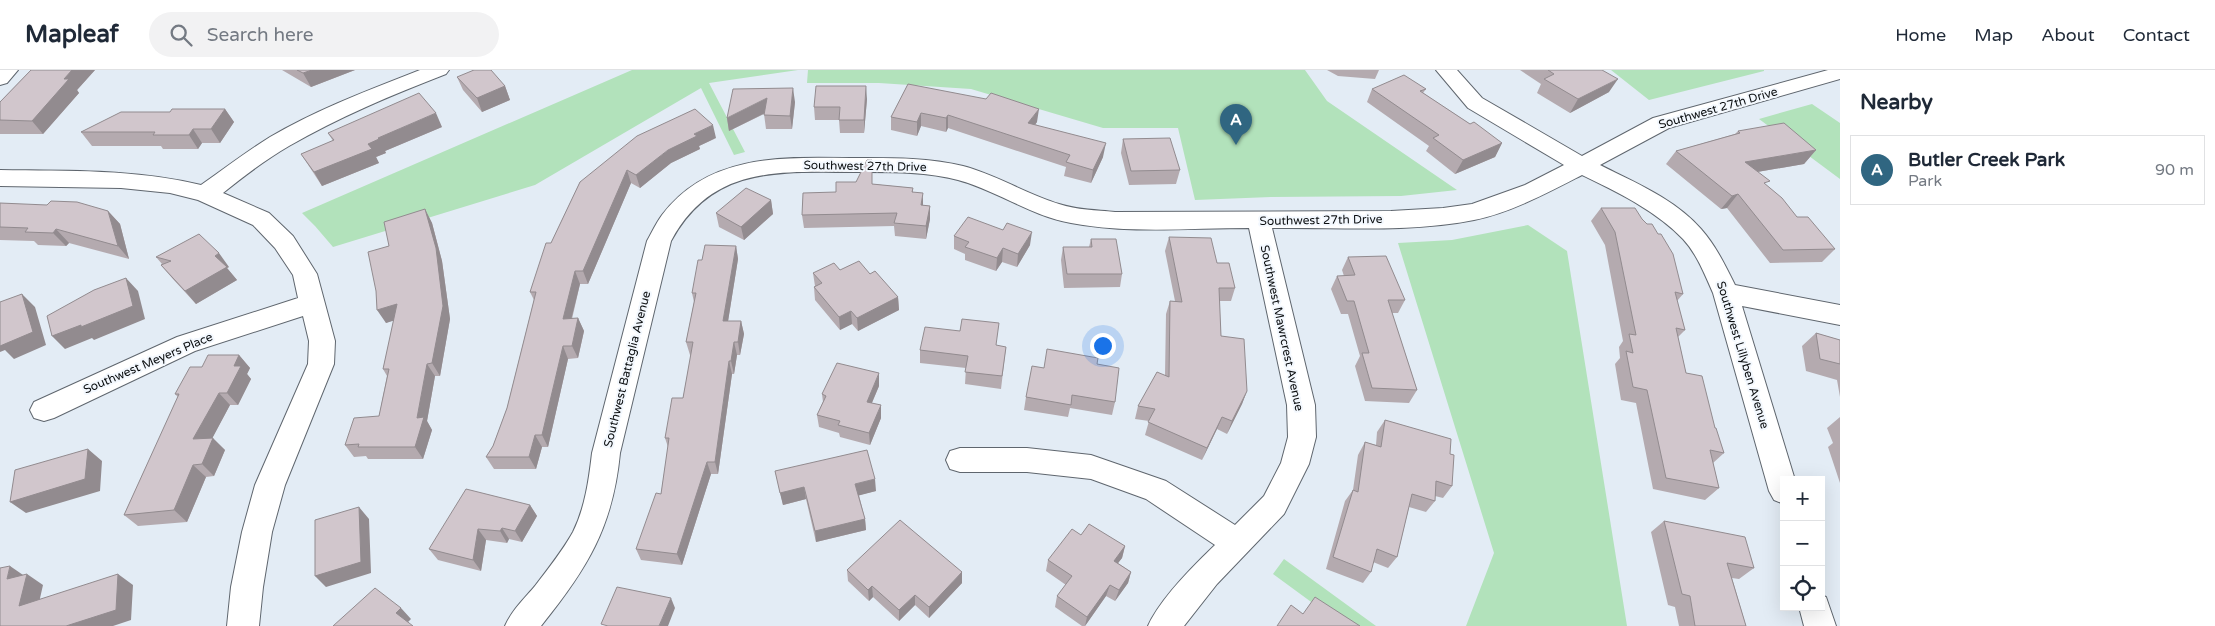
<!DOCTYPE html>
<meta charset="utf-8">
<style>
:root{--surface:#fff;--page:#f2f2f3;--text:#1f2937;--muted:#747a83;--line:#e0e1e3;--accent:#306681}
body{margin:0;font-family:"Varela Round",sans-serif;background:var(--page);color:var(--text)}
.controls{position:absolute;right:15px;bottom:15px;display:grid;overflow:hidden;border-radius:0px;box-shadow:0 5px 20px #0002}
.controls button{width:45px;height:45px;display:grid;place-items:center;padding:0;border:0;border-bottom:1px solid var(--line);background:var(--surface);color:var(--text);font:25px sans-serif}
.you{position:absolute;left:1102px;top:275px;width:18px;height:18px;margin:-12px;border:4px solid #fff;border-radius:50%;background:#1a73e8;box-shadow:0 0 0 8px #1a73e833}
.badge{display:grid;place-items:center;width:32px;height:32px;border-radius:50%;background:var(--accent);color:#fff;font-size:16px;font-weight:700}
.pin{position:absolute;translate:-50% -41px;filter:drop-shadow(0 1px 2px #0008)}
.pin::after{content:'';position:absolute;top:26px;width:18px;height:15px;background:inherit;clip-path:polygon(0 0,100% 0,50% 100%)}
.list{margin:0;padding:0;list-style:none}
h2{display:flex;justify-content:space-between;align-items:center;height:65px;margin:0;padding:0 20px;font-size:21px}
h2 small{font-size:16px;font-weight:400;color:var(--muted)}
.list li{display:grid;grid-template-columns:32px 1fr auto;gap:15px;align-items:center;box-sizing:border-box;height:70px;margin:0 10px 10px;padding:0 10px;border:1px solid var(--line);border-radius:0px}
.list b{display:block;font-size:19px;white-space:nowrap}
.list p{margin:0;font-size:16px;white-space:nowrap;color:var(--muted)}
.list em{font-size:16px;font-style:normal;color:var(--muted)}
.icon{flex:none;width:28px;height:28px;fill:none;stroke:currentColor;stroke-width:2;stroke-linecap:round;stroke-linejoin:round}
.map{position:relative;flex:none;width:1840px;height:556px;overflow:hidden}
header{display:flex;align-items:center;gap:30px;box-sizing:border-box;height:70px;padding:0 25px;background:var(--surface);border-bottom:1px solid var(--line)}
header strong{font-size:24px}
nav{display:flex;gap:28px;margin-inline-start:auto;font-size:18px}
.search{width:350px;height:45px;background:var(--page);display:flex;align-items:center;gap:12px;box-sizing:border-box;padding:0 18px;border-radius:28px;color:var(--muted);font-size:19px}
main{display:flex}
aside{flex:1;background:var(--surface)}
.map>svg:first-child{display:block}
.green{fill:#b2e2bb}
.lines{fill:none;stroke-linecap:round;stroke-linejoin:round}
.street-casing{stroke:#5f666e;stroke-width:2}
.street{fill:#fff;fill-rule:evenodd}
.wall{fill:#b4aaaf}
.shaded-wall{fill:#928b8f}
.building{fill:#d1c6cc;stroke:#928b8f}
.labels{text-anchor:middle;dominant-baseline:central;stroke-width:4;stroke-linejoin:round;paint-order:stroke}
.street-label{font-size:12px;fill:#0b0e10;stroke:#f3f8fe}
</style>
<header>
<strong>Mapleaf</strong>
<div class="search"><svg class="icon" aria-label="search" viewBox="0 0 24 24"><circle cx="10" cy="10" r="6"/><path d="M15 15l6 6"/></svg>Search here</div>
<nav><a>Home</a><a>Map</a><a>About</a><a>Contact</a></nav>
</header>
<main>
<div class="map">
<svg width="1840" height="556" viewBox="0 0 1840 556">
<rect width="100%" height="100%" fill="#e3ecf5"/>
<path class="green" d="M 632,0 L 798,0 L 709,13 L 745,82 L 734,85 L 701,18 L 535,115 L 333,177 L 315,156 L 302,143 Z
M 808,0 L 1305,0 L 1327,31 L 1457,120 L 1401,126 L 1271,127 L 1195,130 L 1178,58 L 1103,58 L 971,19 L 879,13 L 807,13 Z
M 1611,0 L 1764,0 L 1764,1 L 1649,30 Z
M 1812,34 L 1840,53 L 1840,109 L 1759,49 Z
M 1528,155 L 1567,181 L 1627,556 L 1466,556 L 1494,483 L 1398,173 L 1452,170 Z
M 1284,489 L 1376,556 L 1344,556 L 1273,504 Z"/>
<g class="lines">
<g class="street-casing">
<path id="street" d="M 0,0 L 18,0 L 7,13 L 0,15 Z
M 420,0 L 449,0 L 446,4 C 392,25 339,47 289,76 C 265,90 244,106 223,123 L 269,143 L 293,166 L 317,204 L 335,271 L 334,294 L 285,415 L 272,462 L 263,517 L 259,556 L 227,556 L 231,517 L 242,462 L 255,415 L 308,294 L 309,271 L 303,246 L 195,281 L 54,348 L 44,351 L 34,348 L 30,340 L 34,332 L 177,267 L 298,228 L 293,205 L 275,178 L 253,155 L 198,130 L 170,123 L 121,118 L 0,116 L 0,100 C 68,101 136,99 201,115 C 224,99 246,82 270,67 C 318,39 369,20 420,0 Z
M 1436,0 L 1457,0 L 1482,28 L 1582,86 L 1653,48 L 1828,0 L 1840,0 L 1840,9 L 1669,58 L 1600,95 C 1634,112 1675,129 1701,159 C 1716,176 1725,195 1735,215 L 1840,235 L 1840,255 L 1742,236 L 1795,410 L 1784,410 L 1784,434 L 1774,430 L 1769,421 L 1713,223 C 1705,205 1697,184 1683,169 C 1655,140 1617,122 1582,105 C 1549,122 1510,143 1474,150 C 1410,163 1337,157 1272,158 L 1315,335 L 1316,367 L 1309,394 L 1284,444 L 1217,514 L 1184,556 L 1148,556 C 1160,529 1193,496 1215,475 L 1146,429 L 1091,409 L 1027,402 L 960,402 L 950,399 L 946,390 L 950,381 L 960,378 L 1027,378 L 1091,385 L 1166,411 L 1235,455 L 1264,426 L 1281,393 L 1288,367 L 1287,335 L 1249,158 C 1191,158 1128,164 1071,153 C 1031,146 998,121 958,110 C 924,101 888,102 853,102 C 779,102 712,95 671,171 L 620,383 C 613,457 587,499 541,556 L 505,556 C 512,540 524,529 535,516 C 548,499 563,480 573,462 C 585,438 589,409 592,383 L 647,171 C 652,162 656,153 662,145 C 708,84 782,87 850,88 C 888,88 926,87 963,96 C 997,105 1026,124 1059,134 C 1077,140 1096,140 1115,142 L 1391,141 L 1443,138 L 1472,134 L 1525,115 L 1564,95 L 1468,38 Z
M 1821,525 L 1826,527 L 1836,556 L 1804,556 L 1799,537 L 1821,537 Z"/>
</g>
<use href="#street" class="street"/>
</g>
<path class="wall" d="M 31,0 L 95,0 L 77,20 L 79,23 L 43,64 L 0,64 L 0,32 Z
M 282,0 L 355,0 L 311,17 Z
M 1327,0 L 1379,0 L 1375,9 L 1338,6 Z
M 1520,0 L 1602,0 L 1609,22 L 1570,43 L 1537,23 L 1541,14 Z
M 457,7 L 505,16 L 510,30 L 482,42 L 463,20 Z
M 908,14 L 1037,52 L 1035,54 L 1103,87 L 1091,113 L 1064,106 L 1066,97 L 948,58 L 946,62 L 921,56 L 917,66 L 891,60 L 891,47 Z
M 1372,19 L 1426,19 L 1423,23 L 1470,54 L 1502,73 L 1495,87 L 1455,104 L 1426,81 L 1429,76 L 1367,32 Z
M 867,29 L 864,63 L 840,63 L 839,50 L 815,50 L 814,37 Z
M 795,32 L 792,59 L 766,59 L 764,44 L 729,61 L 727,48 Z
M 225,39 L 234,52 L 220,73 L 202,73 L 198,79 L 163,79 L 161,76 L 92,76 L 81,62 L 170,42 Z
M 442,57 L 385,81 L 386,83 L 376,87 L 379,93 L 322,116 L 301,84 L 333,71 L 328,63 Z
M 1738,61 L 1816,80 L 1804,94 L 1757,102 L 1766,115 L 1797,147 L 1835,179 L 1822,192 L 1770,193 L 1727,138 L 1721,139 L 1666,94 L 1676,81 L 1735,64 Z
M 716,68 L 699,76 L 700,79 L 671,93 L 640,118 L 631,113 L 588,214 L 580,214 L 572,249 L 578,248 L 584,261 L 578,288 L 568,289 L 548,377 L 542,377 L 536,399 L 494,399 L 486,387 L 493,376 L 507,338 L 534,230 L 530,222 L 551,173 L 580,112 Z
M 1123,69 L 1180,100 L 1176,114 L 1129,115 L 1121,83 Z
M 872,90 L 872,114 L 913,118 L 913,122 L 923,135 L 930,136 L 930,149 L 926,169 L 895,166 L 894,156 L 804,158 L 802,145 L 836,122 L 856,112 Z
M 771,130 L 773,144 L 744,170 L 719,157 L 716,143 Z
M 0,133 L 108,141 L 120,154 L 129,189 L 69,173 L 66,176 L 38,175 L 34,171 L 0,170 Z
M 1601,138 L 1683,224 L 1677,231 L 1685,260 L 1678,267 L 1686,303 L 1715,358 L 1724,383 L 1713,393 L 1719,418 L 1705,430 L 1653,419 L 1636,333 L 1621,330 L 1615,294 L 1620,288 L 1619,277 L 1623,271 L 1605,175 L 1591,151 Z
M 425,139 L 432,153 L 442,191 L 450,249 L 440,306 L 435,306 L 427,351 L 432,360 L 423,389 L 368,389 L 366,386 L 354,387 L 345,375 L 379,346 L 387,306 L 383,299 L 394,250 L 386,253 L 376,221 L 389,176 Z
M 954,166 L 1030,175 L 1017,197 L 1002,192 L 996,201 L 965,190 L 965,184 L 954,179 Z
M 1169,167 L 1217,193 L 1235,218 L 1231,231 L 1219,231 L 1221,266 L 1247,321 L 1242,334 L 1227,364 L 1217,359 L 1202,390 L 1145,365 L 1149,351 L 1135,349 L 1138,336 L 1165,305 L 1166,244 L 1170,231 L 1175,231 L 1165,181 Z
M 1091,169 L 1122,204 L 1120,217 L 1064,218 L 1061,190 L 1063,177 L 1089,177 Z
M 736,176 L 738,189 L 728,251 L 741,251 L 744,264 L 740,285 L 737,285 L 734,304 L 732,304 L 718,404 L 711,404 L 682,495 L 641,490 L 636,479 L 661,424 L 668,377 L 665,368 L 683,328 L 691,285 L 690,285 L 686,272 L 694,232 L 692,223 Z
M 156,187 L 229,197 L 227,198 L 237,210 L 196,234 L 172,208 L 161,195 L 162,194 Z
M 1348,187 L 1405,230 L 1398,243 L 1392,243 L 1417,320 L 1409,333 L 1365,331 L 1355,296 L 1360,286 L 1348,244 L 1341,244 L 1331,219 L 1337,206 L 1344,206 L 1342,200 Z
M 840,200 L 870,204 L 898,227 L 899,240 L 858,261 L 852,254 L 840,260 L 815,230 L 814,217 L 815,216 L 813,203 Z
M 1816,263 L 1840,270 L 1840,327 L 1837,310 L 1806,301 L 1802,276 Z
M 997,276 L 1006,277 L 1001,319 L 965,314 L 966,298 L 920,293 L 920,280 Z
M 239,285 L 250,298 L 247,304 L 251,309 L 238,335 L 230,335 L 212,368 L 225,380 L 214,406 L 206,407 L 187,452 L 138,456 L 124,445 L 178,327 L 175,324 L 202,297 Z
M 1097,294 L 1115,332 L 1112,345 L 1070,338 L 1068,347 L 1024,340 L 1026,327 L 1044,298 Z
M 879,316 L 872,333 L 881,348 L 870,375 L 840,367 L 839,363 L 819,357 L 817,345 L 823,332 L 822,324 Z
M 1840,347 L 1840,413 L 1828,377 L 1833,373 L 1827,358 Z
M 1385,350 L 1450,384 L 1452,416 L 1443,428 L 1435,426 L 1435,431 L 1426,442 L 1409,437 L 1397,487 L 1388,498 L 1373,492 L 1371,502 L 1363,513 L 1326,499 L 1345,431 L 1353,420 L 1358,385 L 1365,372 L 1376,375 L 1377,362 Z
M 775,401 L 876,421 L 859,425 L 865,449 L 866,460 L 816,472 L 806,429 L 783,435 Z
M 530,435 L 537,446 L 522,472 L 509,469 L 507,473 L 486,470 L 481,501 L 438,490 L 429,479 Z
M 1664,451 L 1754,498 L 1739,509 L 1732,508 L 1746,556 L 1679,556 L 1675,537 L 1668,535 L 1651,462 Z
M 1081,465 L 1125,476 L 1122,488 L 1118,493 L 1131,502 L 1128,513 L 1115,531 L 1106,526 L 1085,556 L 1082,556 L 1055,537 L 1057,526 L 1066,515 L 1046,501 L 1048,490 Z
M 847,500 L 962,513 L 929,548 L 915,535 L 899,551 L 873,527 L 869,531 L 848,511 Z"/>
<path class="shaded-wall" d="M 72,0 L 95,0 L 77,20 L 79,23 L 43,64 L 32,51 L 64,9 Z
M 312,0 L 355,0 L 311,17 L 303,3 Z
M 1618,9 L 1609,22 L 1570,43 L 1578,29 Z
M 505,16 L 510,30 L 482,42 L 477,28 Z
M 866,16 L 867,29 L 864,63 L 864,50 Z
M 793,18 L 795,32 L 792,59 L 790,46 Z
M 767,28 L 769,41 L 729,61 L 727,48 Z
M 225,39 L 234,52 L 220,73 L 211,59 Z
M 1039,39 L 1037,52 L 1027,66 L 1028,53 Z
M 436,43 L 442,57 L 385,81 L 386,83 L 376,87 L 379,93 L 322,116 L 314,102 L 378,68 Z
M 921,43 L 921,56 L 917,66 L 917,52 Z
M 948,45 L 948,58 L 946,62 L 946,48 Z
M 713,55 L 716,68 L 699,76 L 700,79 L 671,93 L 640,118 L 636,105 L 668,80 L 694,64 Z
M 193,59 L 202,73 L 198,79 L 189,65 Z
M 1106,73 L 1103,87 L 1091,113 L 1093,100 Z
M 1502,73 L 1495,87 L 1455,104 L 1463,90 Z
M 1816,80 L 1804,94 L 1734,106 L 1745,92 Z
M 627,100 L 631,113 L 588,214 L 583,201 Z
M 923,123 L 923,137 L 921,135 Z
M 1738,124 L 1727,138 L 1721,139 L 1732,126 Z
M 771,130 L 773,144 L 744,170 L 741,157 Z
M 930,136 L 930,149 L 926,169 L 926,156 Z
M 425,139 L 432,153 L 442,191 L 450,249 L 440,306 L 432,293 Z
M 108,141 L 120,154 L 129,189 L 118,176 Z
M 56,159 L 69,173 L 66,176 L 53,163 Z
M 1032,162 L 1030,175 L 1017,197 L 1018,184 Z
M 736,176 L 738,189 L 726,264 L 723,251 Z
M 1003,178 L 1002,192 L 996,201 L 997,188 Z
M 219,183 L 229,197 L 227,198 L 237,210 L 196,234 L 185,221 L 215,186 Z
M 575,201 L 580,214 L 568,262 L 563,249 Z
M 126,208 L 138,221 L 145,249 L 94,270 L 92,268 L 65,279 L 52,266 Z
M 22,224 L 35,237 L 46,275 L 14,289 L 5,280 L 0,282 L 0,267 Z
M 898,227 L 899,240 L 858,261 L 857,248 Z
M 397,234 L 405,247 L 386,253 L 377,240 Z
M 851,241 L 852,254 L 840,260 L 839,247 Z
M 578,248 L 584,261 L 578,288 L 572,276 Z
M 741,251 L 744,264 L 740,285 L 738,272 Z
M 734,272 L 737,285 L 734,304 L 731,291 Z
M 563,276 L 568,289 L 548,377 L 542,365 Z
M 239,285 L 250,298 L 247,304 L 251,309 L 238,335 L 227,323 L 234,296 Z
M 729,291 L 732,304 L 718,404 L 715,392 Z
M 427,294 L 435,306 L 427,351 L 432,360 L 423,389 L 415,377 L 417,348 Z
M 879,303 L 879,316 L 867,344 L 867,332 Z
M 1247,321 L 1242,334 L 1227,364 L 1232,351 Z
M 219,323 L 230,335 L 205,382 L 193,369 Z
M 881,335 L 881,348 L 870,375 L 869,363 Z
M 1222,347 L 1217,359 L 1202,390 L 1207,378 Z
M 535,365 L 542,377 L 536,399 L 529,387 Z
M 213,368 L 225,380 L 214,406 L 202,394 Z
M 88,379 L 102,391 L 100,421 L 26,443 L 10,432 Z
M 707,392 L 711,404 L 682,495 L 677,484 Z
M 193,395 L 206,407 L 187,452 L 174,440 Z
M 875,409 L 876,421 L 857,426 L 855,414 Z
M 804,417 L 806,429 L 783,435 L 780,423 Z
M 530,435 L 537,446 L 522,472 L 515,461 Z
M 359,437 L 369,449 L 371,503 L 326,517 L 315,506 Z
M 865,449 L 866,460 L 816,472 L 815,461 Z
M 502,458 L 509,469 L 507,473 L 500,461 Z
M 478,459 L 486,470 L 481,501 L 473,490 Z
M 1125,476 L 1122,488 L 1111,502 L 1114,491 Z
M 10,496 L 26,507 L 27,504 L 43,515 L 36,546 L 19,536 L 7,509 Z
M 962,502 L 962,513 L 929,548 L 929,537 Z
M 1131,502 L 1128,513 L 1115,531 L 1119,520 Z
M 118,504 L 133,515 L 131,550 L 113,556 L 66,556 Z
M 1110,515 L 1106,526 L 1085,556 L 1087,547 Z
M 872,516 L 873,527 L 869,531 L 868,520 Z
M 915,525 L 915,535 L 899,551 L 899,540 Z
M 671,528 L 675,538 L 668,556 L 659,556 Z
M 401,538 L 411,549 L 406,554 L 396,543 Z"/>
<path class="building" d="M 31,0 L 72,0 L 64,9 L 69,9 L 32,51 L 0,50 L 0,32 Z
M 297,0 L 312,0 L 303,3 Z
M 474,0 L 491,0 L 505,16 L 477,28 L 457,7 Z
M 1548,0 L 1602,0 L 1618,9 L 1578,29 L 1544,9 L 1554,4 Z
M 1404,5 L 1426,19 L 1420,21 L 1470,54 L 1474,52 L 1502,73 L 1463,90 L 1433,68 L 1439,65 L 1372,19 Z
M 908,14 L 986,29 L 991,23 L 1039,39 L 1028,53 L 1106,73 L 1093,100 L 1066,92 L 1070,85 L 948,45 L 946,48 L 921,43 L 917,52 L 891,47 Z
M 816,16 L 866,16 L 864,50 L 839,50 L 840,37 L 814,37 Z
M 793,18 L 790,46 L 764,45 L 767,28 L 727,48 L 733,19 Z
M 419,23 L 436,43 L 378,68 L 379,69 L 368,74 L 372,79 L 314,102 L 301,84 L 334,70 L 328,63 Z
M 172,39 L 225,39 L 211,59 L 193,59 L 189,65 L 153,65 L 155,62 L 81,62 L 121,42 L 170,42 Z
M 695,39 L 713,55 L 694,64 L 697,66 L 668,80 L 636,105 L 627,100 L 583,201 L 575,201 L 563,249 L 578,248 L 572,276 L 563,276 L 542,365 L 535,365 L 529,387 L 486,387 L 493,376 L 507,338 L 536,222 L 530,222 L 546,173 L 551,173 L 580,112 L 637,66 Z
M 1784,53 L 1816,80 L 1745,92 L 1770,111 L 1764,113 L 1782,128 L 1797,147 L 1808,147 L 1835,179 L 1783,180 L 1738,124 L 1732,126 L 1676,81 L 1740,63 L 1738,61 Z
M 1170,68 L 1180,100 L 1131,101 L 1123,69 Z
M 867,90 L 872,90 L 872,114 L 913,118 L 912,122 L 923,123 L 921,135 L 930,136 L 926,156 L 894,153 L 897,143 L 802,145 L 803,123 L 836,122 L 836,112 L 856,112 Z
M 746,118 L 771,130 L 741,157 L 716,143 Z
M 51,131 L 77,132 L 108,141 L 118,176 L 56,159 L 53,163 L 25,162 L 28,158 L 0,157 L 0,133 L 47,135 Z
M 1601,138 L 1635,138 L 1642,149 L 1647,154 L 1652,154 L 1658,164 L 1661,164 L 1673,184 L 1683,224 L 1675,222 L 1685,260 L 1676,258 L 1686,303 L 1702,306 L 1715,358 L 1716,358 L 1724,383 L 1710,380 L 1719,418 L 1666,408 L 1647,320 L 1633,317 L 1626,281 L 1633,283 L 1629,264 L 1636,265 L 1615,162 Z
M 425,139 L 436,178 L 443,236 L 432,293 L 427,294 L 417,348 L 424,347 L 415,377 L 358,377 L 359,374 L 345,375 L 354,348 L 379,346 L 389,299 L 383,299 L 397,234 L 377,240 L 376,221 L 368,182 L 389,176 L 384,152 Z
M 968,147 L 1003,160 L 1007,153 L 1032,162 L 1018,184 L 1003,178 L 997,188 L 965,177 L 969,172 L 954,166 Z
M 199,164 L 219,183 L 215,186 L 227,197 L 185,221 L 161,195 L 171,191 L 156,187 Z
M 1169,167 L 1211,168 L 1217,193 L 1229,193 L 1235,218 L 1219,218 L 1221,266 L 1244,269 L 1247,321 L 1232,351 L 1222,347 L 1207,378 L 1148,352 L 1155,339 L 1138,336 L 1157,302 L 1169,307 L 1170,231 L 1182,232 Z
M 1091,169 L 1116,169 L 1122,204 L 1067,204 L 1063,177 L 1092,177 Z
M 705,175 L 736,176 L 723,251 L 741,251 L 738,272 L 734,272 L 731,291 L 729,291 L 715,392 L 707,392 L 677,484 L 636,479 L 656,423 L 661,424 L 669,368 L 665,368 L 672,328 L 683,328 L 693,272 L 686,272 L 696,223 L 692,223 L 698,190 L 702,190 Z
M 1386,186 L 1405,230 L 1388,230 L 1417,320 L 1372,318 L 1362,283 L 1369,283 L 1354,231 L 1347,231 L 1337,206 L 1355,205 L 1348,187 Z
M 859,191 L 870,204 L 875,201 L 898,227 L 857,248 L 851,241 L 839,247 L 814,217 L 822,213 L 813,203 L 834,193 L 840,200 Z
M 126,208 L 133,236 L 81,257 L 81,255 L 52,266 L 47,246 L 94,220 Z
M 22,224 L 33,262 L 0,276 L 0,232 Z
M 962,249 L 999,253 L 996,275 L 1006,277 L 1002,306 L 965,302 L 968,286 L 920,280 L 925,257 L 960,261 Z
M 1816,263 L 1840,270 L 1840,294 L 1820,289 Z
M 1047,279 L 1098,288 L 1097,294 L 1119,298 L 1115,332 L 1072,325 L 1071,335 L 1026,327 L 1032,296 L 1044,298 Z
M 208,285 L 239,285 L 234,296 L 241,296 L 227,323 L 219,323 L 193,369 L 213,368 L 202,394 L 193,395 L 174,440 L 124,445 L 179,324 L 175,324 L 190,297 L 202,297 Z
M 837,293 L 879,303 L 867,332 L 881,335 L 869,363 L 838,355 L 840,351 L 817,345 L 826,326 L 822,324 Z
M 1385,350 L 1451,369 L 1450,384 L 1454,385 L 1452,416 L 1436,411 L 1435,431 L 1412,424 L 1397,487 L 1377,479 L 1371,502 L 1333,487 L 1353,420 L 1358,422 L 1365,372 L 1381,377 Z
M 88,379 L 85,409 L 10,432 L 15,400 Z
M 867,380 L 875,409 L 855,414 L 865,449 L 815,461 L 804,417 L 780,423 L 775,401 Z
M 466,419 L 530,435 L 515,461 L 502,458 L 500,461 L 478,459 L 473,490 L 429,479 Z
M 359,437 L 361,492 L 315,506 L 315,450 Z
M 900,450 L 962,502 L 929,537 L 915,525 L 899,540 L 872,516 L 868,520 L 847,500 Z
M 1664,451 L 1745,467 L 1754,498 L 1727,493 L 1746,556 L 1695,556 L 1690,526 L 1682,524 Z
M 1089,454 L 1125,476 L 1114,491 L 1131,502 L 1119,520 L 1110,515 L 1087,547 L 1057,526 L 1072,506 L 1048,490 L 1072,459 L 1081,465 Z
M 10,496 L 7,509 L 27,504 L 19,536 L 118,504 L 116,540 L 66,556 L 0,556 L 0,498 Z
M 617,517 L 671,528 L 659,556 L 608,556 L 601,554 Z
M 375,518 L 401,538 L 396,543 L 413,556 L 333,556 Z
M 1315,527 L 1360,556 L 1277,556 L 1291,535 L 1303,544 Z"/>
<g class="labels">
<g class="street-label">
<text transform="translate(1718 38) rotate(-16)">Southwest 27th Drive</text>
<text transform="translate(865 96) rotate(1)">Southwest 27th Drive</text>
<text transform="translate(1321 150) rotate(-1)">Southwest 27th Drive</text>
<text transform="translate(1282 258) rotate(78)">Southwest Mawrcrest Avenue</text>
<text transform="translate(1743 285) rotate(73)">Southwest Lillyben Avenue</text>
<text transform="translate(148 293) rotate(-23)">Southwest Meyers Place</text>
<text transform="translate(627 299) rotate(-76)">Southwest Battaglia Avenue</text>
</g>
</g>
</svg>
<div class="controls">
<button>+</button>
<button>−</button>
<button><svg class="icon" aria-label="locate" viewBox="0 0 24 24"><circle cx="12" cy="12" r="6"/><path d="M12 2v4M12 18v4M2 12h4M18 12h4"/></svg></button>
</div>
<div class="you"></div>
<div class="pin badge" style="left:1236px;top:75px">A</div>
</div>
<aside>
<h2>Nearby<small></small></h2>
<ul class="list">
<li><span class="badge">A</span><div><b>Butler Creek Park</b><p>Park</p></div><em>90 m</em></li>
</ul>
</aside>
</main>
